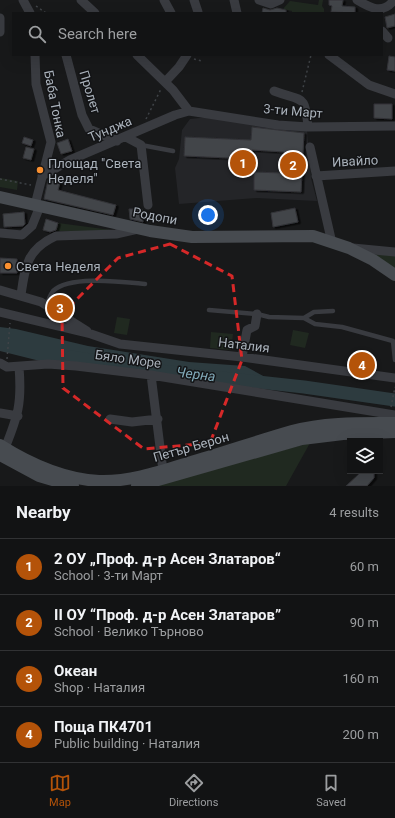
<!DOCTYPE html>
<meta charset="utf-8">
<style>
:root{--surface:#121314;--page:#1b1c1d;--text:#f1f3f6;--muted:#9c9ea0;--line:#313234;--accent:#b45309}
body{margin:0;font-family:Roboto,sans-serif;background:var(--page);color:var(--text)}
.controls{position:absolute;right:12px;bottom:12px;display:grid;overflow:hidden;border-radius:0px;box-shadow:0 4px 16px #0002}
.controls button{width:36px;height:36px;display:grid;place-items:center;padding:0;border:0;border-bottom:1px solid var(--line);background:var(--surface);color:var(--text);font:20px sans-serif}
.you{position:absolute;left:208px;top:215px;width:14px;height:14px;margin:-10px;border:3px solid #fff;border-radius:50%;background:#1a73e8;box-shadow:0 0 0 6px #1a73e833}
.badge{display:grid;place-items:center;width:26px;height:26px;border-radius:50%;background:var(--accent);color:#fff;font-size:13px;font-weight:700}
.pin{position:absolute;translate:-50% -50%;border:2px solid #fff;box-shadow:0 1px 4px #0006}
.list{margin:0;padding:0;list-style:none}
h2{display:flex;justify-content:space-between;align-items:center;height:52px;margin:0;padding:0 16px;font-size:17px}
h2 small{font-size:13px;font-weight:400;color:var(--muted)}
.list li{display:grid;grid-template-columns:26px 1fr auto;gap:12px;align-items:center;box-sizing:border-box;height:56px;padding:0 16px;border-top:1px solid var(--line)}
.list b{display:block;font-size:15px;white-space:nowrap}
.list p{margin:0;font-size:13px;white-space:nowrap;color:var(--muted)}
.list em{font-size:13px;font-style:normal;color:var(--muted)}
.icon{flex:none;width:22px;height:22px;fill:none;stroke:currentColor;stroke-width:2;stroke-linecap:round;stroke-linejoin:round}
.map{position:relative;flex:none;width:395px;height:486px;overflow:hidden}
.search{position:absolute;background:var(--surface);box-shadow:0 4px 16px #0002;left:12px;right:12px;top:12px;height:44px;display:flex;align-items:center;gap:10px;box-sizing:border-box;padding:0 14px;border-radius:0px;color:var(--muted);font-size:15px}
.sheet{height:276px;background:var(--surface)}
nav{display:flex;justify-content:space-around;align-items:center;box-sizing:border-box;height:56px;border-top:1px solid var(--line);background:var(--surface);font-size:11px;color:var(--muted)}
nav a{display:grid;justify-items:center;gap:2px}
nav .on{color:var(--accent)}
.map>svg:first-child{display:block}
.built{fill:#242528}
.green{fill:#202920}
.water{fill:#2d3b3f}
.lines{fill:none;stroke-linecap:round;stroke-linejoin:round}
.river{stroke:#2d3b3f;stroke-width:13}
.building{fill:#424448;stroke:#323337;filter:url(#shadow)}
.path{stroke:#3f4347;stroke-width:1.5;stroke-dasharray:2 3;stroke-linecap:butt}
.lane{stroke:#393b40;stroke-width:4.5}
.street{stroke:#393b40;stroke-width:9}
.secondary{stroke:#474b50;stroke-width:12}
.marked{fill:none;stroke:#d62828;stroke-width:3;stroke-dasharray:8 5;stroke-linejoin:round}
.poi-dot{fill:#fa9030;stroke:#131416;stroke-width:1.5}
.labels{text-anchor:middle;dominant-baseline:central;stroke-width:3;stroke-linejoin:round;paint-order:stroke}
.street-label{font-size:13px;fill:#aab2bb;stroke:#131416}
.poi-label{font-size:13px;fill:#aab2bb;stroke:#131416;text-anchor:start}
.water-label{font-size:14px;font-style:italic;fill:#80a8b7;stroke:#131416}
</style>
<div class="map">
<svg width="395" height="486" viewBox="0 0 395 486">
<defs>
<filter id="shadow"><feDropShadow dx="2.5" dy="1.5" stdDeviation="0" flood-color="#0009"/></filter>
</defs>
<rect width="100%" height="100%" fill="#18191a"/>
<path class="built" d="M 209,117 L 307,129 L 311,178 L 317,201 L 257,198 L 179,204 L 175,168 L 179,159 L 182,130 L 190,119 Z"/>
<path class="green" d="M 319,0 L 323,0 L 322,6 L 324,9 L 324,13 L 292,13 L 292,11 L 283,9 L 290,1 L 318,5 Z
M 0,178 L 18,181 L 17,190 L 0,187 Z
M 58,223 L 119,231 L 56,231 Z
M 367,253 L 395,255 L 395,270 Z
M 117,317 L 130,319 L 127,335 L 114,333 Z
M 293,330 L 309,333 L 305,348 L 290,345 Z
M 211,332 L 233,334 L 231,350 L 210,348 Z
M 310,443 L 286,486 L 150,486 Z"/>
<path class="water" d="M 0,327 L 16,329 L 88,346 L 189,362 L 245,366 L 265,377 L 229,377 L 98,357 L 81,363 L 48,363 L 0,351 Z"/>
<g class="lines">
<path class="river" d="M 71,357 L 160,371 L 304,387 L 395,400"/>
</g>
<path class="building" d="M 329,0 L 343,0 L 342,6 L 355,7 L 355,13 L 331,12 L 332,6 L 329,5 Z
M 263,8 L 270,10 L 277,8 L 286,10 L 286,13 L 262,13 Z
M 395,14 L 395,26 L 387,28 L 385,17 Z
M 389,56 L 395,57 L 395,71 L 387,70 Z
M 374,104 L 392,104 L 392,119 L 374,118 Z
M 252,127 L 304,133 L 301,192 L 254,190 L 254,172 L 283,173 L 284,152 L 252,150 L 251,159 L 184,156 L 185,137 L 251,140 Z
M 24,137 L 33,140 L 31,146 L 22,143 Z
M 68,139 L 72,151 L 61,154 L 57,143 Z
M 26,147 L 34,149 L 31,160 L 23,158 Z
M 53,177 L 61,179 L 58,190 L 116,205 L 113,215 L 44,199 L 48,180 Z
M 295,208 L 298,222 L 273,227 L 271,213 Z
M 129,209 L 142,209 L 143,222 L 130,219 Z
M 24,212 L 25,224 L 23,226 L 4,227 L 3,214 Z
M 46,219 L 58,223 L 56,230 L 50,232 L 43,230 Z
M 0,258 L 17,259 L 17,273 L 0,273 Z
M 359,471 L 374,471 L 374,478 L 367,486 L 346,486 L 359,474 Z"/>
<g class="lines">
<path class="path" d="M 36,6 L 46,13
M 194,59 L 202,61
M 302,92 L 311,55
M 146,119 L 161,89
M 0,179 L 31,185
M 148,213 L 149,221
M 7,359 L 10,323
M 391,407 L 395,387"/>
<path class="lane" d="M 141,145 L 173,151
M 47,305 C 48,301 50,295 53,291 C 70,275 123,282 145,284
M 209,310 L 257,314 L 269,317 L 304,318 L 314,312 L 333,311
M 304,318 L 315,324 L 342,327 L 393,341 L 395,360"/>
<path class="street" d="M 23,0 L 30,13
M 81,0 L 95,13
M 164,0 L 171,13
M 194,0 L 198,12
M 234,0 L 237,13
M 259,0 L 271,4 L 280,0
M 357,0 C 370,8 383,15 394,0
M 0,18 L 0,32
M 382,31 L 388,38
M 35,55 L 36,84 L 51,142 L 35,205
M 66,55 L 82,115 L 89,129 L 117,141
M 137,55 L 173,90 L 189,111
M 329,55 L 369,85 L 395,94
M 165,82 L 179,67 L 187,55
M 274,91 C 303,102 305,93 308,127
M 126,137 L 141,145 L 148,205
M 310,147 L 332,243
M 42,176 L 70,160 L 175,115 L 189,111 L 278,125 L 308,127 L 395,126
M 316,176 L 395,171
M 0,233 L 22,235 L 32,226 L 40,206
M 353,248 L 395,252
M 0,290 L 41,302 L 87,331
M 21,295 C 25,266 27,249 56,236 L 116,234 L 138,229
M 0,312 L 91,334 L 120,344 L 242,357 L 395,378
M 242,357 L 247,330 L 255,326 L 257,314
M 0,363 L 7,367 L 48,364 L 76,366 L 151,375 L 395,415
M 151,375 L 163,471
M 0,413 L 18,416
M 110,419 L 132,422 L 158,419
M 5,448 C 18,416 22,403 19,367"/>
<path class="secondary" d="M 0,197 L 150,231 L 192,237 L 313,236 L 349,248 L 373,260 L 395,275
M 0,445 C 30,464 63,479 99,481 C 129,482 159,472 188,463 C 223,453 257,441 292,431 C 325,422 361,423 395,423
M 0,455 L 39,476 L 73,486
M 137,486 L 302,439 L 343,434 L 395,432"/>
</g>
<path class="marked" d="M 170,244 L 232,276 L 242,360 L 210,443 L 144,449 L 63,388 L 62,314 L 118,258 Z"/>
<g class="poi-dot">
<circle cx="40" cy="170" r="4"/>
<circle cx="8" cy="266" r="4"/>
</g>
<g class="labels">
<g class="street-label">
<text transform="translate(90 92) rotate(73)">Пролет</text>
<text transform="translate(55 104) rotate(79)">Баба Тонка</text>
<text transform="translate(293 111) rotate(5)">3-ти Март</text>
<text transform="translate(110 129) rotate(-23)">Тунджа</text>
<text transform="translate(355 161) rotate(-3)">Ивайло</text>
<text transform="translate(155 216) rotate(11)">Родопи</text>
<text transform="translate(244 345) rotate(7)">Наталия</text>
<text transform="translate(128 359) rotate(8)">Бяло Море</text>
<text transform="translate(191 447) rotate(-16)">Петър Берон</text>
</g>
<g class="poi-label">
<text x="48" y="163">Площад "Света<tspan x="48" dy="15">Неделя"</tspan></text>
<text x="16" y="266">Света Неделя</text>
</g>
<g class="water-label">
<text transform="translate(196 374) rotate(7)">Черна</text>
</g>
</g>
</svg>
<div class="controls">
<button><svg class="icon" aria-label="layers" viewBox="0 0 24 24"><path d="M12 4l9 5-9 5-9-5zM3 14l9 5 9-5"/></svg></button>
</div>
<div class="you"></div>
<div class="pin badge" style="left:243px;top:163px">1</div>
<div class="pin badge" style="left:293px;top:165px">2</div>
<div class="pin badge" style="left:60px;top:308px">3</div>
<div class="pin badge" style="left:362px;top:365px">4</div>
<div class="search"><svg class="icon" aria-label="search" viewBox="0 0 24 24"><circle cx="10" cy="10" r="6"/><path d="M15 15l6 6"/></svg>Search here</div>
</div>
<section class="sheet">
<h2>Nearby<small>4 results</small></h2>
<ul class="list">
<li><span class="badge">1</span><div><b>2 ОУ „Проф. д-р Асен Златаров“</b><p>School · 3-ти Март</p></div><em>60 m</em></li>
<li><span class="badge">2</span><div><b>II ОУ “Проф. д-р Асен Златаров”</b><p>School · Велико Търново</p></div><em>90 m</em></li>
<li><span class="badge">3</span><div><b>Океан</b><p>Shop · Наталия</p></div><em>160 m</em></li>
<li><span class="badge">4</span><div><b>Поща ПК4701</b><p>Public building · Наталия</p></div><em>200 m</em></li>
</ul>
</section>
<nav>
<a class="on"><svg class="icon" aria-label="map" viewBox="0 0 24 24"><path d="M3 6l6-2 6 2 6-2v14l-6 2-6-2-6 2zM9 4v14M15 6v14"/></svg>Map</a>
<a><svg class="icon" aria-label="directions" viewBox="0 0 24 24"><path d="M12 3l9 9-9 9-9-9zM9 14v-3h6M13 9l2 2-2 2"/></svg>Directions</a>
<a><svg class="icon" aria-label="saved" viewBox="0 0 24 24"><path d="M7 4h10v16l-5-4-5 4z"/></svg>Saved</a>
</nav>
